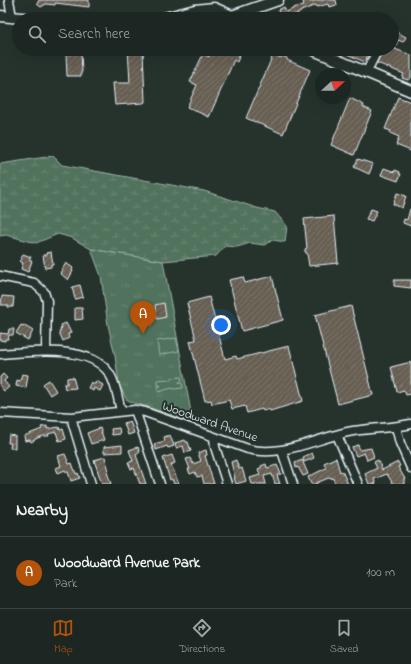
<!DOCTYPE html>
<style>
:root{--surface:#1c2622;--page:#252e2a;--text:#f1f3f6;--muted:#a0a5a5;--line:#3a4340;--accent:#b45309}
body{margin:0;font-family:"Indie Flower",sans-serif;background:var(--page);color:var(--text)}
.compass{position:absolute;left:315px;top:68px;width:36px;height:36px;border-radius:50%;background:var(--surface);box-shadow:0 4px 16px #0002;rotate:69deg}
.you{position:absolute;left:221px;top:325px;width:14px;height:14px;margin:-10px;border:3px solid #fff;border-radius:50%;background:#1a73e8;box-shadow:0 0 0 6px #1a73e833}
.badge{display:grid;place-items:center;width:26px;height:26px;border-radius:50%;background:var(--accent);color:#fff;font-size:13px;font-weight:700}
.pin{position:absolute;translate:-50% -33px;filter:drop-shadow(0 1px 2px #0008)}
.pin::after{content:'';position:absolute;top:21px;width:14px;height:12px;background:inherit;clip-path:polygon(0 0,100% 0,50% 100%)}
.list{margin:0;padding:0;list-style:none}
h2{display:flex;justify-content:space-between;align-items:center;height:52px;margin:0;padding:0 16px;font-size:17px}
h2 small{font-size:13px;font-weight:400;color:var(--muted)}
.list li{display:grid;grid-template-columns:26px 1fr auto;gap:12px;align-items:center;box-sizing:border-box;height:72px;padding:0 16px;border-top:1px solid var(--line)}
.list b{display:block;font-size:15px;white-space:nowrap}
.list p{margin:0;font-size:13px;white-space:nowrap;color:var(--muted)}
.list em{font-size:13px;font-style:normal;color:var(--muted)}
.icon{flex:none;width:22px;height:22px;fill:none;stroke:currentColor;stroke-width:2;stroke-linecap:round;stroke-linejoin:round}
.map{position:relative;flex:none;width:411px;height:484px;overflow:hidden}
.search{position:absolute;background:var(--surface);box-shadow:0 4px 16px #0002;left:12px;right:12px;top:12px;height:44px;display:flex;align-items:center;gap:10px;box-sizing:border-box;padding:0 14px;border-radius:22px;color:var(--muted);font-size:15px}
.sheet{height:124px;background:var(--surface)}
nav{display:flex;justify-content:space-around;align-items:center;box-sizing:border-box;height:56px;border-top:1px solid var(--line);background:var(--surface);font-size:11px;color:var(--muted)}
nav a{display:grid;justify-items:center;gap:2px}
nav .on{color:var(--accent)}
.map>svg:first-child{display:block}
.grass{fill:url(#grass-tufts);stroke:#9cb2aa}
.wetland{fill:url(#wetland-marsh);stroke:#9cb2aa}
.garden{fill:#51725c;stroke:#9cb2aa}
.building{fill:url(#building-hatch);stroke:#e8f1f8}
.lines{fill:none;stroke-linecap:round;stroke-linejoin:round}
.minor-casing{stroke:#e8f1f8;stroke-width:11}
.major-casing{stroke:#e8f1f8;stroke-width:13}
.minor{stroke:#26332d;stroke-width:8}
.major{stroke:#26332d;stroke-width:10}
.labels{text-anchor:middle;dominant-baseline:central;stroke-width:4;stroke-linejoin:round;paint-order:stroke}
.street-label{font-size:13px;fill:#e8f1f8;stroke:#26332d}
</style>
<div class="map">
<svg width="411" height="484" viewBox="0 0 411 484">
<defs>
<pattern id="grass-tufts" width="24" height="20" patternUnits="userSpaceOnUse"><rect width="24" height="20" fill="#51725c"/><path d="M3 7l-1-3M5 7V3M7 7l1-3M15 17l-1-3M17 17v-4M19 17l1-3" fill="none" stroke="#6a8774"/></pattern>
<pattern id="wetland-marsh" width="20" height="14" patternUnits="userSpaceOnUse"><rect width="20" height="14" fill="#51725c"/><path d="M1 5h8M5 5V1M11 12h8M15 12V8" fill="none" stroke="#6a8774"/></pattern>
<pattern id="building-hatch" width="6" height="6" patternUnits="userSpaceOnUse"><rect width="6" height="6" fill="#685e52"/><path d="M-1 1l2-2M0 6l6-6M5 7l2-2" fill="none" stroke="#7e766c"/></pattern>
</defs>
<rect width="100%" height="100%" fill="#26332d"/>
<filter id="ink" filterUnits="userSpaceOnUse"><feTurbulence type="fractalNoise" baseFrequency=".025" numOctaves="2"/><feDisplacementMap in="SourceGraphic" scale="8" xChannelSelector="R" yChannelSelector="G"/><feConvolveMatrix kernelMatrix="1 2 1 2 8 2 1 2 1" color-interpolation-filters="sRGB"/></filter>
<g filter="url(#ink)">
<path class="grass" d="M 91,249 L 163,261 L 193,423 L 145,406 L 133,403 L 126,399 L 119,384 L 115,356 L 108,325 L 101,276 Z"/>
<path class="wetland" d="M 53,156 L 62,165 L 204,191 L 257,208 L 275,212 L 287,226 L 285,242 L 273,240 L 264,245 L 250,243 L 237,247 L 225,246 L 216,256 L 163,261 L 91,249 L 72,238 L 58,234 L 36,243 L 6,235 L 0,236 L 0,164 Z"/>
<path class="garden" d="M 176,338 L 179,351 L 159,355 L 157,341 Z
M 181,377 L 182,381 L 179,382 L 179,383 L 182,383 L 183,388 L 173,389 L 172,388 L 158,392 L 158,387 L 161,386 L 160,385 L 157,385 L 157,380 L 167,379 L 167,380 L 171,380 L 171,378 Z"/>
<path class="building" d="M 39,0 L 89,0 L 89,7 L 55,3 L 55,5 L 46,4 L 41,7 L 37,4 Z
M 309,0 L 310,2 L 318,0 L 336,0 L 337,5 L 329,7 L 328,4 L 317,7 L 316,5 L 301,11 L 301,12 L 288,17 L 289,19 L 282,19 L 278,10 L 284,7 L 286,12 L 293,9 L 293,8 L 304,5 L 303,2 Z
M 396,32 L 406,37 L 403,42 L 398,40 L 395,49 L 411,55 L 411,78 L 408,80 L 402,78 L 404,74 L 377,63 L 383,49 L 392,49 L 392,41 Z
M 128,49 L 143,49 L 145,102 L 143,103 L 115,105 L 113,83 L 130,83 Z
M 212,49 L 215,50 L 216,49 L 242,49 L 237,62 L 234,60 L 209,117 L 187,107 L 197,85 L 190,82 L 203,54 L 209,57 Z
M 335,49 L 370,49 L 365,62 Z
M 81,53 L 82,72 L 81,72 L 81,76 L 67,76 L 66,54 Z
M 273,55 L 281,58 L 282,56 L 287,58 L 287,60 L 310,70 L 283,134 L 246,118 Z
M 398,97 L 411,102 L 411,151 L 396,145 L 399,137 L 390,133 L 391,131 L 385,129 Z
M 350,98 L 364,105 L 363,107 L 372,111 L 354,155 L 331,145 Z
M 358,159 L 373,164 L 369,174 L 354,167 Z
M 384,168 L 395,172 L 395,170 L 400,172 L 399,174 L 401,174 L 398,181 L 381,175 Z
M 397,193 L 406,196 L 402,208 L 393,204 Z
M 371,209 L 377,211 L 372,221 L 366,219 Z
M 410,209 L 411,210 L 411,226 L 403,223 L 404,219 L 407,220 Z
M 334,216 L 338,263 L 309,266 L 307,253 L 305,252 L 305,249 L 307,248 L 304,219 Z
M 51,252 L 53,264 L 51,264 L 51,267 L 45,268 L 43,255 L 47,255 L 46,253 Z
M 23,254 L 31,257 L 29,260 L 32,261 L 28,272 L 21,269 L 23,263 L 20,262 Z
M 66,263 L 73,268 L 72,270 L 73,271 L 68,280 L 60,273 Z
M 272,276 L 283,320 L 242,331 L 229,280 L 243,277 L 245,283 Z
M 394,280 L 411,280 L 411,288 L 394,286 Z
M 80,285 L 83,297 L 75,299 L 72,287 Z
M 2,296 L 14,297 L 13,307 L 8,307 L 8,305 L 1,305 Z
M 209,297 L 225,359 L 236,356 L 237,359 L 289,346 L 303,401 L 270,411 L 269,409 L 263,411 L 262,409 L 247,413 L 245,406 L 232,409 L 229,400 L 212,404 L 211,400 L 205,401 L 190,341 L 196,340 L 187,303 Z
M 164,303 L 166,317 L 157,319 L 155,305 Z
M 351,306 L 373,395 L 338,404 L 315,315 Z
M 75,308 L 82,308 L 83,319 L 75,320 Z
M 66,323 L 71,333 L 68,334 L 69,338 L 63,341 L 59,332 L 61,331 L 60,329 L 62,328 L 61,325 Z
M 21,325 L 23,326 L 23,325 L 33,331 L 28,340 L 16,333 Z
M 9,329 L 14,329 L 13,335 L 9,335 L 8,339 L 5,339 L 5,341 L 0,340 L 0,333 L 8,334 Z
M 411,362 L 411,394 L 406,395 L 404,390 L 397,392 L 391,367 Z
M 3,374 L 7,378 L 4,381 L 9,387 L 4,391 L 0,386 L 0,377 Z
M 22,374 L 28,375 L 26,388 L 16,386 L 17,380 L 20,381 Z
M 73,377 L 76,388 L 65,389 L 64,384 L 67,384 L 67,378 Z
M 49,380 L 56,391 L 50,395 L 43,384 Z
M 96,381 L 103,385 L 100,391 L 94,388 L 93,391 L 88,388 L 91,382 L 95,384 Z
M 130,421 L 134,433 L 128,435 L 124,423 Z
M 47,426 L 47,429 L 59,427 L 60,430 L 63,429 L 66,439 L 59,441 L 56,432 L 48,434 L 49,436 L 43,436 L 35,439 L 35,440 L 31,442 L 30,440 L 25,441 L 24,436 L 42,429 L 41,427 Z
M 100,428 L 104,440 L 91,444 L 87,433 Z
M 119,428 L 120,434 L 112,435 L 111,429 Z
M 9,435 L 15,436 L 15,448 L 10,448 L 11,443 L 8,443 Z
M 170,435 L 174,446 L 168,448 L 167,446 L 156,450 L 154,444 L 165,441 L 164,437 Z
M 185,440 L 186,442 L 188,442 L 191,451 L 185,453 L 183,446 L 176,448 L 175,443 Z
M 122,445 L 122,452 L 104,453 L 104,447 Z
M 358,445 L 360,450 L 371,448 L 374,457 L 367,460 L 364,453 L 356,456 L 352,447 Z
M 138,447 L 140,452 L 136,455 L 146,484 L 140,484 L 134,468 L 131,469 L 128,462 L 133,461 L 129,450 Z
M 206,450 L 207,455 L 205,456 L 214,484 L 204,484 L 202,476 L 197,477 L 195,472 L 190,474 L 188,469 L 190,469 L 186,459 L 190,458 L 193,464 L 201,461 L 198,453 Z
M 312,453 L 314,458 L 304,462 L 303,457 Z
M 65,454 L 69,464 L 72,463 L 76,474 L 78,473 L 80,478 L 71,481 L 68,472 L 66,472 L 65,470 L 58,473 L 56,468 L 61,466 L 58,456 Z
M 172,455 L 175,463 L 171,465 L 179,484 L 174,484 L 172,479 L 170,480 L 163,458 Z
M 105,457 L 109,471 L 107,472 L 111,484 L 102,484 L 94,460 Z
M 335,458 L 336,458 L 340,472 L 342,471 L 348,484 L 335,484 L 333,478 L 332,479 L 331,477 L 316,483 L 317,484 L 311,484 L 308,477 L 326,468 L 324,463 Z
M 236,460 L 239,469 L 242,468 L 246,481 L 236,484 L 234,478 L 235,478 L 231,462 Z
M 302,460 L 308,474 L 303,476 L 298,467 L 296,468 L 295,463 Z
M 378,460 L 382,470 L 398,462 L 400,466 L 398,467 L 405,479 L 404,479 L 404,484 L 393,484 L 387,474 L 374,479 L 376,484 L 369,484 L 365,474 L 377,468 L 374,462 Z
M 266,464 L 267,468 L 277,465 L 281,474 L 277,475 L 280,484 L 275,484 L 272,474 L 264,476 L 266,484 L 252,484 L 250,478 L 260,475 L 258,469 L 261,468 L 261,466 Z"/>
<g class="lines">
<g class="minor-casing">
<path id="minor" d="M 9,0 L 12,17
M 366,73 L 378,49
M 0,276 L 34,283 L 44,292 L 47,301 L 46,351
M 0,354 C 30,352 89,344 109,373 C 116,383 118,399 121,411
M 135,410 L 160,484
M 0,413 L 72,417 L 135,410 L 145,412 L 248,449 C 284,458 318,437 353,431 C 372,428 392,428 411,424
M 72,417 L 73,424 L 91,484
M 396,427 L 400,443 L 411,468
M 337,435 L 358,484
M 214,437 L 215,447 L 227,484
M 282,451 L 293,484"/>
</g>
<g class="major-casing">
<path id="major" d="M 0,16 L 32,19
M 232,16 L 278,0
M 160,19 L 195,10 L 214,8 L 239,19
M 311,49 L 411,91"/>
</g>
<use href="#minor" class="minor"/>
<use href="#major" class="major"/>
</g>
</g>
<g class="labels">
<g class="street-label">
<text transform="translate(210 422) rotate(19)">Woodward Avenue</text>
</g>
</g>
</svg>
<svg class="compass" viewBox="-18 -18 36 36"><path d="M0-13l5 13h-10z" fill="#e53935"/><path d="M0 13l5-13h-10z" fill="#a0a5a5"/></svg>
<div class="you"></div>
<div class="pin badge" style="left:143px;top:334px">A</div>
<div class="search"><svg class="icon" aria-label="search" viewBox="0 0 24 24"><circle cx="10" cy="10" r="6"/><path d="M15 15l6 6"/></svg>Search here</div>
</div>
<section class="sheet">
<h2>Nearby<small></small></h2>
<ul class="list">
<li><span class="badge">A</span><div><b>Woodward Avenue Park</b><p>Park</p></div><em>100 m</em></li>
</ul>
</section>
<nav>
<a class="on"><svg class="icon" aria-label="map" viewBox="0 0 24 24"><path d="M3 6l6-2 6 2 6-2v14l-6 2-6-2-6 2zM9 4v14M15 6v14"/></svg>Map</a>
<a><svg class="icon" aria-label="directions" viewBox="0 0 24 24"><path d="M12 3l9 9-9 9-9-9zM9 14v-3h6M13 9l2 2-2 2"/></svg>Directions</a>
<a><svg class="icon" aria-label="saved" viewBox="0 0 24 24"><path d="M7 4h10v16l-5-4-5 4z"/></svg>Saved</a>
</nav>
